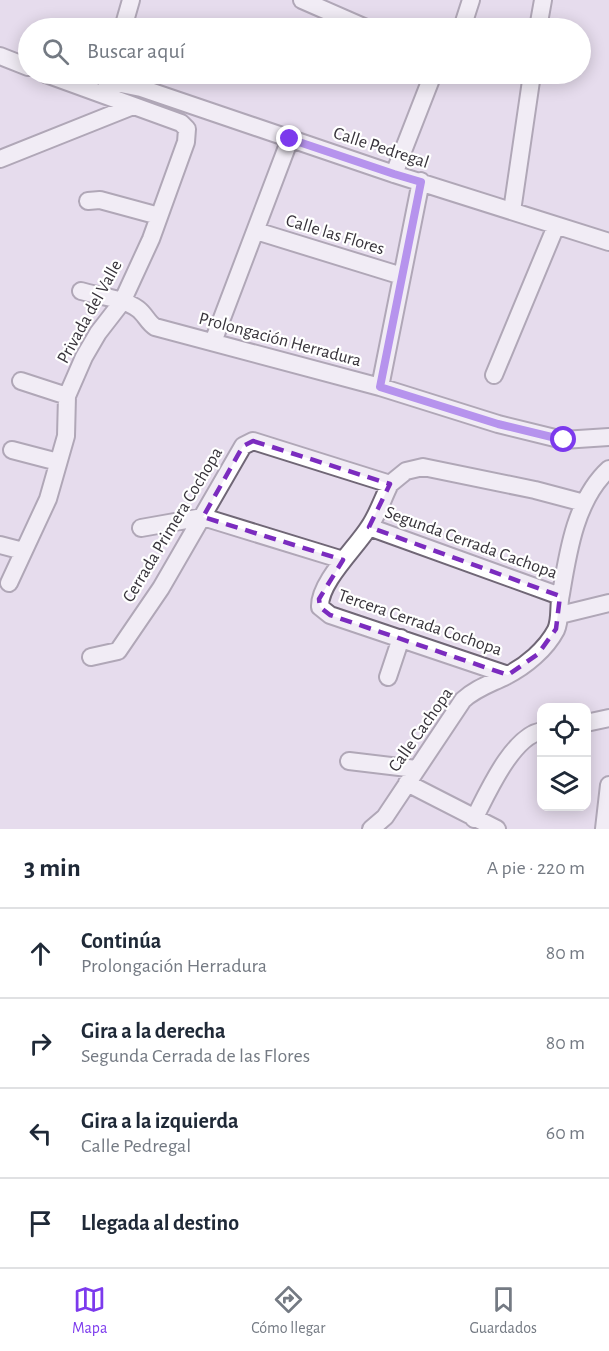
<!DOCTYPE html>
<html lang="es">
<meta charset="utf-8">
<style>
:root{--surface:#fff;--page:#f6f6f7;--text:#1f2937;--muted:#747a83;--line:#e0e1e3;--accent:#7c3aed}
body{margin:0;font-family:"Alegreya Sans",sans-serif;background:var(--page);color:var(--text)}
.controls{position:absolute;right:18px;bottom:18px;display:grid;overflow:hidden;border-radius:12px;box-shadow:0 3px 15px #0003}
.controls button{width:54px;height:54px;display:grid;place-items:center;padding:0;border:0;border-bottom:2px solid var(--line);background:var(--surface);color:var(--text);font:30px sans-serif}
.stop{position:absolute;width:18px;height:18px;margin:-14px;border:4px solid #7c3aed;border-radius:50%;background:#fff}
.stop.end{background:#7c3aed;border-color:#fff;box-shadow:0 2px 6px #0008}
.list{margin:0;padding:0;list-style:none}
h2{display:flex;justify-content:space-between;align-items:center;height:78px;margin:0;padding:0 24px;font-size:26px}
h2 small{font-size:20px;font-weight:400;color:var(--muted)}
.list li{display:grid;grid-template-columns:39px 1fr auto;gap:18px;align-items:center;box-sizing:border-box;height:90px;padding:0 24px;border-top:2px solid var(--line)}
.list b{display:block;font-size:22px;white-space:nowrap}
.list p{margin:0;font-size:20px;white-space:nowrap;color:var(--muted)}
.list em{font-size:20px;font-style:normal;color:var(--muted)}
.icon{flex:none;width:33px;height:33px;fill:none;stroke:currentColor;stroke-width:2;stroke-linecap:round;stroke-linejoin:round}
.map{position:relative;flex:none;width:609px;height:829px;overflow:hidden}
.search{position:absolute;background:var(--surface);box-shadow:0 3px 15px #0003;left:18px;right:18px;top:18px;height:66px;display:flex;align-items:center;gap:15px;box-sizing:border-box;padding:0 21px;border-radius:33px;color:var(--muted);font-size:22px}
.sheet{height:438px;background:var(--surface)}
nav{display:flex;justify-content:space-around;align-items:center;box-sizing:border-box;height:84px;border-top:2px solid var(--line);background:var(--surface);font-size:16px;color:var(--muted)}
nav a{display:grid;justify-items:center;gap:3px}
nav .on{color:var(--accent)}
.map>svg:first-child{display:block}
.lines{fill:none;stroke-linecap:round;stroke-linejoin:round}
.minor-casing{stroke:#706776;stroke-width:20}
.minor{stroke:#fff;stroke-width:16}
.route{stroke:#7c3aed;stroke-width:8}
.marked{fill:none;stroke:#7b2cbf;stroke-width:4.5;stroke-dasharray:12 8;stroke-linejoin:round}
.labels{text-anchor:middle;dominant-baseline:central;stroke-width:4.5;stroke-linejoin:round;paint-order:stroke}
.street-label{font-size:18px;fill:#38343b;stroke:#fff}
</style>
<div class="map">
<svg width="609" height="829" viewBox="0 0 609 829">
<rect width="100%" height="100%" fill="#e6dced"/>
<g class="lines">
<g class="minor-casing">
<path id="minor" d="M 302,0 L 366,28
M 123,28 L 131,0
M 462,28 L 471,0
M 538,28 L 543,0
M 0,56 L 28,67
M 106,81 L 141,88 L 394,174 L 609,242
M 0,159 L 133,106
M 394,174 L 433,74
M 88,201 L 100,200 L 159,216
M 512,211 L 532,74
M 256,231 L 402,276
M 81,291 C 98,296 123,298 138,309 C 145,314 148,323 155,327 L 380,387 L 498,424 L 563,440 L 609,437
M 213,342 L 290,139
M 494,375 L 556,226
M 21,381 L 67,396
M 380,387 L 421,181
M 12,450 L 58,462
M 390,484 C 383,498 378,514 369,527 C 356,548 319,582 320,607 L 330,615 L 508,675
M 369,527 L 560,596
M 141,528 L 203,517 L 343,560
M 0,545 L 23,551
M 9,583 L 48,499 L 66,436 L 67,396 L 84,357 L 98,333 L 122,302 L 151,239 L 186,142 L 187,129 L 181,123 L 46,74
M 560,615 L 609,603
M 91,657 L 118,651 L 161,588 L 243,446 L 253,441 L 390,484 L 406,471 L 423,467 L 535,490 L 584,503
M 388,677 L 401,638
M 586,723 L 609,718
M 349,761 L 416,769
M 407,783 L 497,829
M 474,819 C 487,794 512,736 542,731
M 371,829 L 385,817 L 463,700 C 476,688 490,684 506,676 C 526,666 546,649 556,630 C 561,619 558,606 561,594 C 568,551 576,499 609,469
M 604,829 L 609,785"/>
</g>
<use href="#minor" class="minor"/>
</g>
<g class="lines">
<path class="route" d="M 290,139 L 394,174 L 421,182 L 380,387 L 498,424 L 564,440"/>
</g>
<path d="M0 0H609V829H0ZM 253,441 L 390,484 L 369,527 L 560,596 L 556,629 L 538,654 L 508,675 L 330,615 L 320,607 L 319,599 L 343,560 L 203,517 L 243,446 Z" fill="#e6dced" fill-opacity=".55" fill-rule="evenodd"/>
<path class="marked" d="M 253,441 L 390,484 L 369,527 L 560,596 L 556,629 L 538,654 L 508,675 L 330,615 L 320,607 L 319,599 L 343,560 L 203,517 L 243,446 Z"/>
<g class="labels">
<g class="street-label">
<text transform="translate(381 148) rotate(18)">Calle Pedregal</text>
<text transform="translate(335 235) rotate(17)">Calle las Flores</text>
<text transform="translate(90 312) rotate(-61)">Privada del Valle</text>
<text transform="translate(280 340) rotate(15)">Prolongación Herradura</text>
<text transform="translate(173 525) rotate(-59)">Cerrada Primera Cochopa</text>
<text transform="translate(471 543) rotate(20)">Segunda Cerrada Cachopa</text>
<text transform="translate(420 623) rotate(19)">Tercera Cerrada Cochopa</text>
<text transform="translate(421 730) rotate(-55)">Calle Cachopa</text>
</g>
</g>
</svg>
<div class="controls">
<button><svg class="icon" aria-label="locate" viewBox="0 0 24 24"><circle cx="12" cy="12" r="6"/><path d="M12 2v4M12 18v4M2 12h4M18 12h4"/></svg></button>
<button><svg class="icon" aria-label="layers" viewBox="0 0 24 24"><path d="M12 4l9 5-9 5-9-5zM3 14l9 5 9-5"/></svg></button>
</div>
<div class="stop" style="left:564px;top:440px"></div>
<div class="stop end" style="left:290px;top:139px"></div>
<div class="search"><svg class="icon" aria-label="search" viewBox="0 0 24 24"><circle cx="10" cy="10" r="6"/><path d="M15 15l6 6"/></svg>Buscar aquí</div>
</div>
<section class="sheet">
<h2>3 min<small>A pie · 220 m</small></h2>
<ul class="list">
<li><svg class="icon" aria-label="ahead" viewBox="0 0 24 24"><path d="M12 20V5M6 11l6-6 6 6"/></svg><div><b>Continúa</b><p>Prolongación Herradura</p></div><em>80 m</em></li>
<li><svg class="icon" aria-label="right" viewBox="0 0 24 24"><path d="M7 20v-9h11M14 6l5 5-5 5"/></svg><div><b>Gira a la derecha</b><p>Segunda Cerrada de las Flores</p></div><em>80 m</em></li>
<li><svg class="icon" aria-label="left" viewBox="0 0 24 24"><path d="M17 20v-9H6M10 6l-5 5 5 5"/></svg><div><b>Gira a la izquierda</b><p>Calle Pedregal</p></div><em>60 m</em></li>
<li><svg class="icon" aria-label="arrive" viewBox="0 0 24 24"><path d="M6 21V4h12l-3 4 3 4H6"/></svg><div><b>Llegada al destino</b></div></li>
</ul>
</section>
<nav>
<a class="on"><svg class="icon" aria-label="map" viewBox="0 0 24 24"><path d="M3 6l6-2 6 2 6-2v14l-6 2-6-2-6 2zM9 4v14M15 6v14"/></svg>Mapa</a>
<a><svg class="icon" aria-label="directions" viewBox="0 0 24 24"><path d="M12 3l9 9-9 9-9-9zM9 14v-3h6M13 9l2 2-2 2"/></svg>Cómo llegar</a>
<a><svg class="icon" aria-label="saved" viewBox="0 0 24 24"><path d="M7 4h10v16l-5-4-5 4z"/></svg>Guardados</a>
</nav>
